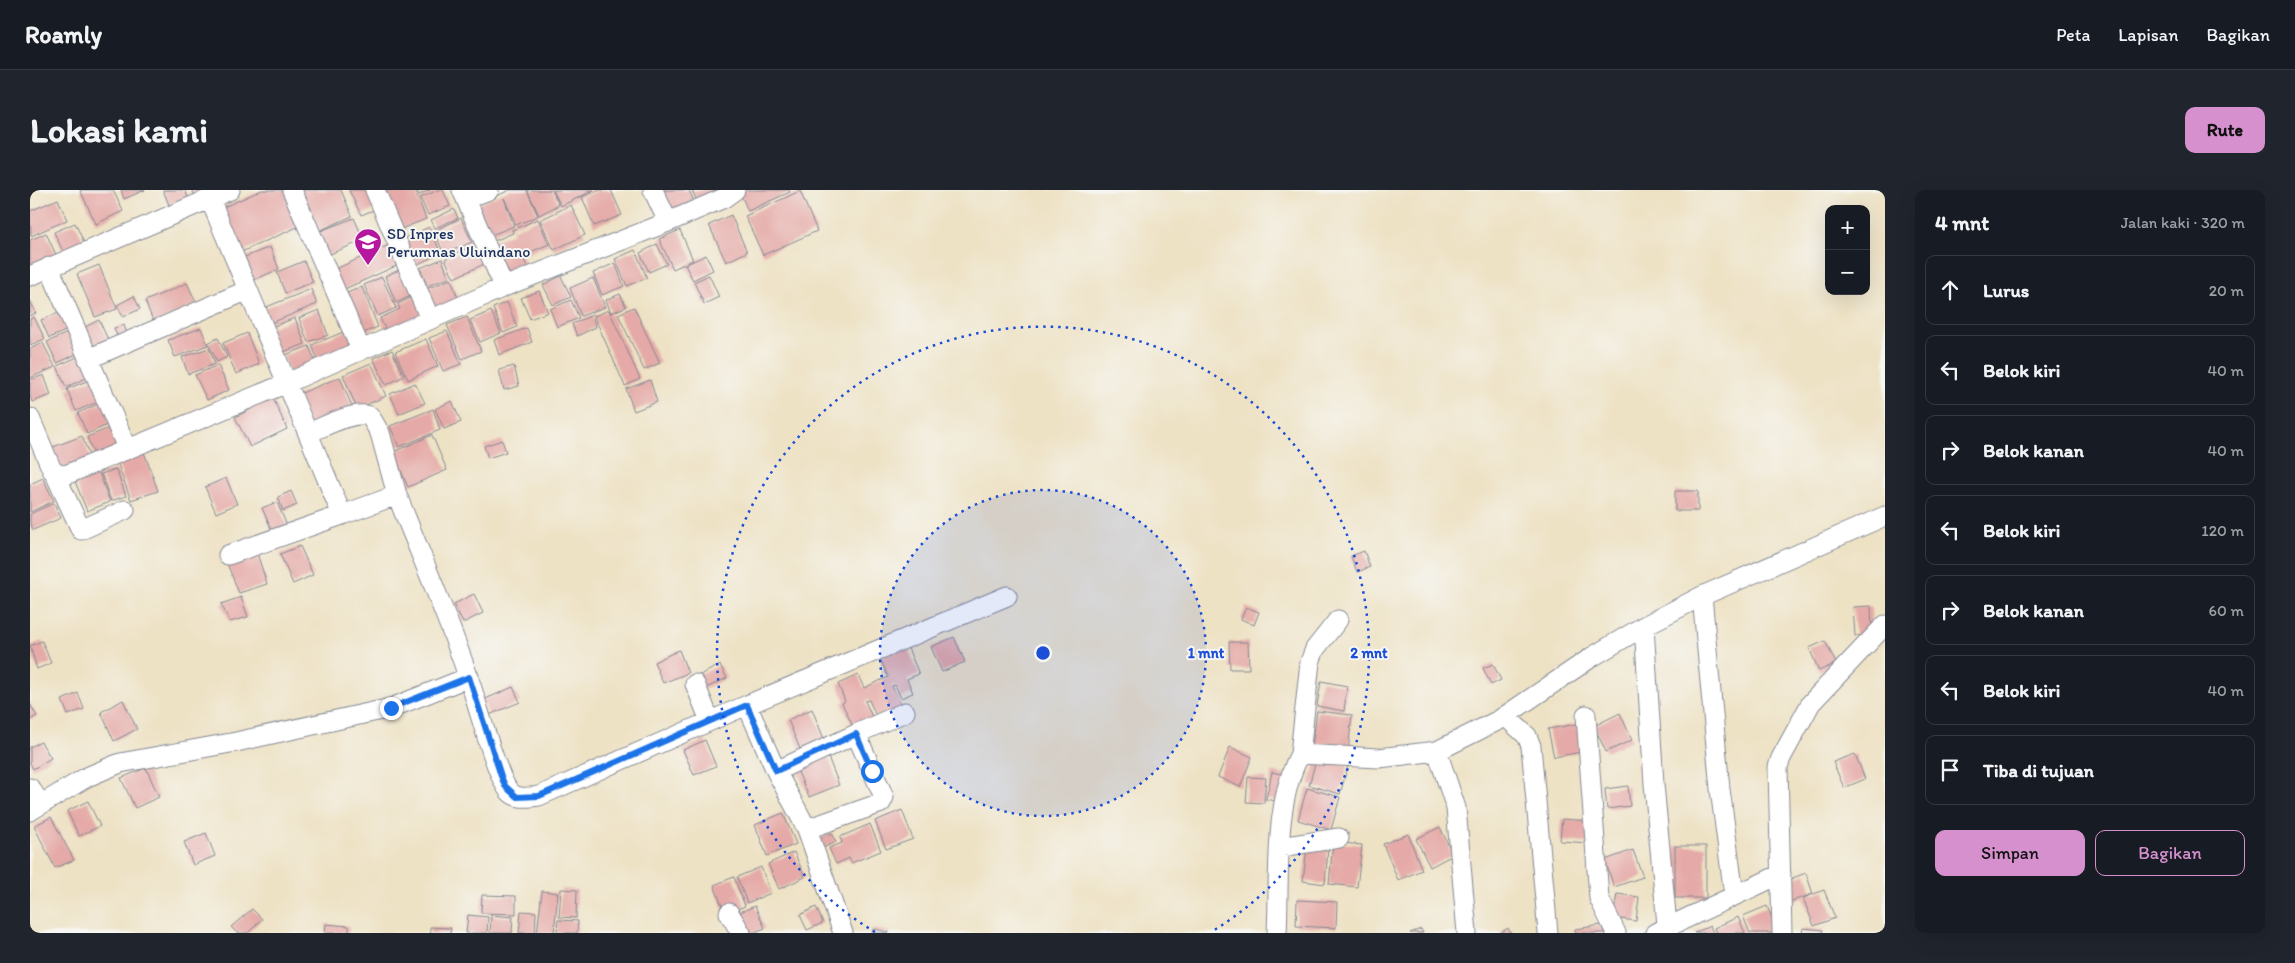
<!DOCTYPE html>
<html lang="id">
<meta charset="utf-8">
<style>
:root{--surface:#171b24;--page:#20242c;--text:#f1f3f6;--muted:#9ea1a6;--line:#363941;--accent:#d690ce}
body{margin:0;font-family:Itim,sans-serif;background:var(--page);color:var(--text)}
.controls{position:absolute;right:15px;top:15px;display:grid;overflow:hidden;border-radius:10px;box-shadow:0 5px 20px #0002}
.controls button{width:45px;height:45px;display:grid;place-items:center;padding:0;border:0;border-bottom:1px solid var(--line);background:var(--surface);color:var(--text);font:25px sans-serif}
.stop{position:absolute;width:15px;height:15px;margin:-11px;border:4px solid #1a73e8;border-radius:50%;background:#fff}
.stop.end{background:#1a73e8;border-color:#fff;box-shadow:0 1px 5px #0008}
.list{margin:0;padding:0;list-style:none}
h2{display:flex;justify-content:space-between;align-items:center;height:65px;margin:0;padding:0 20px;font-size:21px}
h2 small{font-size:16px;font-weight:400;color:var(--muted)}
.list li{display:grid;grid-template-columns:32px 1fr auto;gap:15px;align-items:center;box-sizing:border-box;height:70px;margin:0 10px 10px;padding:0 10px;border:1px solid var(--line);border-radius:10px}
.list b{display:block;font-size:19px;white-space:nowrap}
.list em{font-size:16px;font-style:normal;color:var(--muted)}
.actions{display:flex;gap:10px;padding:15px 20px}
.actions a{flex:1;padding:11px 0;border:1px solid var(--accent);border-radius:10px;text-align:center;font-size:18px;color:var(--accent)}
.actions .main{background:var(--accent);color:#111}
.icon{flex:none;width:28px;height:28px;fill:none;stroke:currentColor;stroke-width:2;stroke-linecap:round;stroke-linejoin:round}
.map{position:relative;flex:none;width:1855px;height:743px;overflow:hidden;border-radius:10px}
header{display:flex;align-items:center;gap:30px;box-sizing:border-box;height:70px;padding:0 25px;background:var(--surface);border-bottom:1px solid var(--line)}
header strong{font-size:24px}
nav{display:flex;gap:28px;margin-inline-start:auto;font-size:18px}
.intro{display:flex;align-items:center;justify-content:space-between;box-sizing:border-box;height:120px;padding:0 30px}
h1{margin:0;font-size:35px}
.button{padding:12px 22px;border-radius:10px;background:var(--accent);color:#111;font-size:18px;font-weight:700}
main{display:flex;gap:30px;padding:0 30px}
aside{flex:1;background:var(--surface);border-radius:10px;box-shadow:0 5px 20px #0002}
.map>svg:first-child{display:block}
.building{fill:#e5aaa7}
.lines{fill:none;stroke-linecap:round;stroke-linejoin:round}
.minor-casing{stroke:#848892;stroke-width:21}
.minor{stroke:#fff;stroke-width:19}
.route{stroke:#1a73e8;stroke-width:6}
.ring{fill:none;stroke:#1d4ed8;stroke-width:2.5;stroke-dasharray:2.5 5}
.labels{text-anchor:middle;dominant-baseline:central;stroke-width:4;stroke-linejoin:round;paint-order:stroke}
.poi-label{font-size:16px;fill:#1b2f5e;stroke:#f6f6f2;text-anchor:start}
.centre{fill:#1d4ed8;stroke:#f6f6f2;stroke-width:2.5}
.ring-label{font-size:15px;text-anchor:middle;font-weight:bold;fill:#1d4ed8;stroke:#f6f6f2;stroke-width:4;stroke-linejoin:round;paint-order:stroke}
</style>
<header>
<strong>Roamly</strong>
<nav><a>Peta</a><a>Lapisan</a><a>Bagikan</a></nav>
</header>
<div class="intro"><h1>Lokasi kami</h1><a class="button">Rute</a></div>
<main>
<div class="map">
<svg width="1855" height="743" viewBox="0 0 1855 743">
<rect width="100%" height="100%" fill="#f6f6f2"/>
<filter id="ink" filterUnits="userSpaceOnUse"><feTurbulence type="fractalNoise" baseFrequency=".02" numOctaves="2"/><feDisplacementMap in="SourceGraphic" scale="10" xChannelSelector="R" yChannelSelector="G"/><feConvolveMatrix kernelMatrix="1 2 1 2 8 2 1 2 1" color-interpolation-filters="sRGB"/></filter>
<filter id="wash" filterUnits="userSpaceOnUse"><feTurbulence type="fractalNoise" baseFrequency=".0096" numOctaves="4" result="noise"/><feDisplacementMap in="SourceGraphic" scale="20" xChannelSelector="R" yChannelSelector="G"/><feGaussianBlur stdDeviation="1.12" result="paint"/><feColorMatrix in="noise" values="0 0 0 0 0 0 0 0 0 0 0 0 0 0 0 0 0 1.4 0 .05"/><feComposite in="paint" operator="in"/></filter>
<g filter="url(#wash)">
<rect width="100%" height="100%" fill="#eee2c5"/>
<g id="blocks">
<path class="building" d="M 50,0 L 83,0 L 93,21 L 66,34 Z
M 91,0 L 115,0 L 94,9 Z
M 133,0 L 155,0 L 160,12 L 141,20 Z
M 162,0 L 190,0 L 166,9 Z
M 232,0 L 256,0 L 272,35 L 209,63 L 189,19 Z
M 271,0 L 311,0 L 322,26 L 289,41 Z
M 319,0 L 341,0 L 349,18 L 331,25 Z
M 355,0 L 385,0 L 396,29 L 371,39 Z
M 387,0 L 400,0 L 389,5 Z
M 408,0 L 413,0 L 420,16 L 398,25 L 390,8 Z
M 480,0 L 497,0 L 508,26 L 486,35 L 474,8 L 484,36 L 456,47 L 444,16 Z
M 497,0 L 522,0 L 529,15 L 509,25 Z
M 523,0 L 564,0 L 531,16 Z
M 570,0 L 581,0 L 592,25 L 564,36 L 552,7 Z
M 625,0 L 659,0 L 665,14 L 636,27 Z
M 662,0 L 694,0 L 669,16 Z
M 709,0 L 759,0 L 760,2 L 718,21 Z
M 770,1 L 787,41 L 733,65 L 715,26 Z
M 28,9 L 37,30 L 1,46 L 0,21 Z
M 541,15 L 555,45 L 524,60 L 510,30 Z
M 424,19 L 428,28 L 405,38 L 401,30 Z
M 701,25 L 717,62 L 696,72 L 679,35 Z
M 324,28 L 334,50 L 295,66 L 285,43 Z
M 431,28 L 442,52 L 414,64 L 404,41 Z
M 508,29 L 519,54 L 492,66 L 498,78 L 473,89 L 457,54 L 483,43 L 482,40 Z
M 45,33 L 57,59 L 36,68 L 24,42 Z
M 399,37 L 411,63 L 386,75 L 374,49 Z
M 650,40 L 663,70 L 643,79 L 629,49 Z
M 16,43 L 27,67 L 0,79 L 0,50 Z
M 366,52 L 375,72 L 310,101 L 301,81 Z
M 445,54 L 454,74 L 424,88 L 415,69 Z
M 627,54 L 637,74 L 619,82 L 610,63 Z
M 240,57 L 249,79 L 224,90 L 215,67 Z
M 605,60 L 617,88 L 597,96 L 585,69 Z
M 676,65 L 683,80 L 663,90 L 655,75 Z
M 412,69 L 419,88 L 397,96 L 390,78 Z
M 274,71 L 283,92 L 255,103 L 247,82 Z
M 585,73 L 594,96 L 572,105 L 563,83 Z
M 69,75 L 87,119 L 65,127 L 47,84 Z
M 374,78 L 385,104 L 366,113 L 355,86 Z
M 679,85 L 689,107 L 674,114 L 664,92 Z
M 531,86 L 541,107 L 523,115 L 513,95 Z
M 352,87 L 366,118 L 348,126 L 334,95 Z
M 563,88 L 575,117 L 551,126 L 540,98 Z
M 421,89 L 429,111 L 405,121 L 396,99 Z
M 157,93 L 167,114 L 124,133 L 115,111 Z
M 332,97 L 348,137 L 328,145 L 312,105 Z
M 281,99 L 287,114 L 241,133 L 234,118 Z
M 509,101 L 518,122 L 500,129 L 491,108 Z
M 590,104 L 596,117 L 581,123 L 576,110 Z
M 386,105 L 397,128 L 358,145 L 350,128 L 370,119 L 368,114 Z
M 104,106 L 110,119 L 93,127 L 87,115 Z
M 0,110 L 6,123 L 0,126 Z
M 541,110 L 549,128 L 527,137 L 520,119 Z
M 477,112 L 487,137 L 473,143 L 463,118 Z
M 604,117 L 630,173 L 614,180 L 588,124 Z
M 289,120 L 298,145 L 278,152 L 269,128 Z
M 579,120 L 610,189 L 595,196 L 564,126 Z
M 33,121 L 40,139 L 19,148 L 11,130 Z
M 461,121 L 471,143 L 450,152 L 440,130 Z
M 562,125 L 566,137 L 547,146 L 542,134 Z
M 4,127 L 15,149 L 0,155 L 0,129 Z
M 437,127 L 451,161 L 432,169 L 417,135 Z
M 265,128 L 275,154 L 248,164 L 239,138 Z
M 69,130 L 80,154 L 65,161 L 55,137 Z
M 94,135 L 97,144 L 88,148 L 84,138 Z
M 171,138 L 178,155 L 145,167 L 138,150 Z
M 497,138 L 502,152 L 469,165 L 464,150 Z
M 44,140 L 54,161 L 27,173 L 17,152 Z
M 318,140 L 327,161 L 290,176 L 282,155 Z
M 417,141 L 431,174 L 413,181 L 399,148 Z
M 217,143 L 229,174 L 206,184 L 193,153 Z
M 188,148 L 197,167 L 187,172 L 178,153 Z
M 396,149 L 408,176 L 378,190 L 365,162 Z
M 13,153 L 25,177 L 0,188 L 0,159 Z
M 279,156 L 288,178 L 262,188 L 253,166 Z
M 179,158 L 185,174 L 158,184 L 152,167 Z
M 362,160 L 374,186 L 356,195 L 343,168 Z
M 52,165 L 61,186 L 36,197 L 27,176 Z
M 341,173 L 356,206 L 327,219 L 313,185 Z
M 188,175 L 199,200 L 177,210 L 165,185 Z
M 484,176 L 489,196 L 474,200 L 469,180 Z
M 14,185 L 21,205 L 2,212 L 0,206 L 0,190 Z
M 310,187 L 323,219 L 280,237 L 267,205 Z
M 64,188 L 73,210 L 46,221 L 37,199 Z
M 620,190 L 627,212 L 604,221 L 596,199 Z
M 385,193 L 395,213 L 369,224 L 360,204 Z
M 243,208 L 257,239 L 220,257 L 205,227 Z
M 75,211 L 84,232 L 57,244 L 48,223 Z
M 422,211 L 431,232 L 414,239 L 405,219 Z
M 403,219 L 410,240 L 369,257 L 360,236 Z
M 84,236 L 93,258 L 66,269 L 57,247 Z
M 402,245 L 417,280 L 378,297 L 363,262 Z
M 52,246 L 61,270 L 32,281 L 23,257 Z
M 472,250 L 476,262 L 458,268 L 454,256 Z
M 114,262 L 128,301 L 101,310 L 87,272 Z
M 66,275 L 80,312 L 57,321 L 42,284 Z
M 86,279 L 96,306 L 81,311 L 71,284 Z
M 13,288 L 24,311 L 0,322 L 0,294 Z
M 196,288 L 207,314 L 186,323 L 175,297 Z
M 261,301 L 267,315 L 253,321 L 248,307 Z
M 1645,301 L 1668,301 L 1668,321 L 1645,321 Z
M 247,312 L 257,336 L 243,343 L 232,318 Z
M 24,313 L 31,328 L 3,340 L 0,333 L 0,324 Z
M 270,356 L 283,385 L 263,394 L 250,364 Z
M 226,360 L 237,394 L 209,403 L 196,371 Z
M 1334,361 L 1340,377 L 1327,382 L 1321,366 Z
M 444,404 L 453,423 L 433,433 L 424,414 Z
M 211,407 L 218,427 L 200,432 L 191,414 Z
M 1841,416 L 1842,445 L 1825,446 L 1823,417 Z
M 1216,417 L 1229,422 L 1224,435 L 1211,429 Z
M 924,447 L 935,472 L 912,482 L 901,457 Z
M 12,451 L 21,473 L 7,479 L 0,456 Z
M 1795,451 L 1806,473 L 1789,481 L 1779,458 Z
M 1199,452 L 1218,452 L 1219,479 L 1200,479 Z
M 877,456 L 889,484 L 877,489 L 883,503 L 871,508 L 865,495 L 862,496 L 872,517 L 847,528 L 839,510 L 835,511 L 843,529 L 823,537 L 812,513 L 815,511 L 808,494 L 828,485 L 834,498 L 858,487 L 850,468 Z
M 649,460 L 658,483 L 633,493 L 624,472 Z
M 1463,474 L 1471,490 L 1461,495 L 1453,478 Z
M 690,475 L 697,488 L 672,500 L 666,487 Z
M 1291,491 L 1317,496 L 1314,521 L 1287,516 Z
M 483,497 L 490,512 L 459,525 L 453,510 Z
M 48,503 L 54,519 L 38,525 L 32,510 Z
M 93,510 L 107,539 L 84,551 L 71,522 Z
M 0,514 L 7,526 L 0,530 Z
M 782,519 L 794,549 L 770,559 L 758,530 Z
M 1287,521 L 1322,525 L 1318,562 L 1282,558 Z
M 1590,523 L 1602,550 L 1576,562 L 1564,536 Z
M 1547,534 L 1552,562 L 1524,567 L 1518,539 Z
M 675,550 L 686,576 L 664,585 L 653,560 Z
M 11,552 L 21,568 L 3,579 L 0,573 L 0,557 Z
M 1200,557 L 1222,567 L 1210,597 L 1188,587 Z
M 1825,564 L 1835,589 L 1814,598 L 1803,572 Z
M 798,567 L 809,595 L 779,607 L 767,580 Z
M 1287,567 L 1318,576 L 1310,604 L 1279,595 Z
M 116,578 L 129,607 L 105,618 L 91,588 Z
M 1242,582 L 1260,586 L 1253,613 L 1236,609 Z
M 1218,587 L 1236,588 L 1234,613 L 1216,612 Z
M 1598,596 L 1600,616 L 1577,619 L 1575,599 Z
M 1277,598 L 1310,607 L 1301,640 L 1268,630 Z
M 58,611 L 70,636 L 49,646 L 37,621 Z
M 872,620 L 883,649 L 856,659 L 845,631 Z
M 753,623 L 766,654 L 737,666 L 725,635 Z
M 21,627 L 44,670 L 25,678 L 4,636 Z
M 1532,629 L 1561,631 L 1559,653 L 1530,651 Z
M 840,634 L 851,661 L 821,673 L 819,668 L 806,674 L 799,658 L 812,653 L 810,647 Z
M 1410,637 L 1423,665 L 1400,677 L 1386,649 Z
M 176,643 L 185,666 L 163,675 L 154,652 Z
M 802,643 L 806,652 L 793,658 L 789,649 Z
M 1378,644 L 1392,680 L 1368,690 L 1353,654 Z
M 1303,652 L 1332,655 L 1327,697 L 1299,694 Z
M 1645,656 L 1676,656 L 1676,708 L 1645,708 Z
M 1277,657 L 1298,659 L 1295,694 L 1273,691 Z
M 1603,660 L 1613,687 L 1584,697 L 1575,670 Z
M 764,662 L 775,687 L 749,699 L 738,674 Z
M 731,677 L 741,703 L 717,713 L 707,687 Z
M 1776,683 L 1783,704 L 1759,712 L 1752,692 Z
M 704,687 L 715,716 L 695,724 L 684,695 Z
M 531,699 L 547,700 L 546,728 L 529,727 Z
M 1794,700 L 1805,728 L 1784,736 L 1773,708 Z
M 512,701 L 528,703 L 524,743 L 507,743 Z
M 1587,704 L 1609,707 L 1606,731 L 1583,728 Z
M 452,705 L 486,706 L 486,724 L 451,723 Z
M 1267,710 L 1307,712 L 1306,738 L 1266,736 Z
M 725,716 L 735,738 L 723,743 L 713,743 L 705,724 Z
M 1737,716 L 1748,743 L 1720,743 L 1713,726 Z
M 786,717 L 793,733 L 777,740 L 770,725 Z
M 222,719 L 232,729 L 218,743 L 207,743 L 201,737 Z
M 491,721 L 506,722 L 505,743 L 489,743 Z
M 438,725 L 458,727 L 457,743 L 436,743 Z
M 461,725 L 483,727 L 482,743 L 460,743 Z
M 1708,727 L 1715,743 L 1686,743 L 1684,738 Z
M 528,730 L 548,731 L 547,743 L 527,743 Z
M 296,734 L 319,736 L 319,743 L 295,743 Z
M 1572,735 L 1574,743 L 1545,743 L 1545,739 Z
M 1680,736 L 1683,743 L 1664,743 Z
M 400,737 L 421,738 L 420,743 L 400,743 Z
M 1478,738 L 1481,743 L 1470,743 Z
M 1773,738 L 1793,740 L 1792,743 L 1772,743 Z
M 843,739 L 859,742 L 859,743 L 842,743 Z
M 1391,739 L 1393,743 L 1380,743 Z"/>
</g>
</g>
<g filter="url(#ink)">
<use href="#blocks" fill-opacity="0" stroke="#848892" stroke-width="1"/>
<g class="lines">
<g class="minor-casing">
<path id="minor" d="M 262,0 L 331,160
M 345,0 L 400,129
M 432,0 L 474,97
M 623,0 L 638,32
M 180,9 L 312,325 L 367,305 C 391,366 418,427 439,489 C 447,512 467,589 480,602 C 488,610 499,607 509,606 L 717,515 L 746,581 L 777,639 L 813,743
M 436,9 L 459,0
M 19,77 L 97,258
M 0,86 L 200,0
M 58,169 L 218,100
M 0,228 L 22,280 L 31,286 L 38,284 L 257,193 L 474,97 L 638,32 L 694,8 L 705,0
M 278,243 C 294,237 324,220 340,226 L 350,243 L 367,305
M 25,284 L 51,340 L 95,320
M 198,365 L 312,325
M 1672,406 L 1690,599 L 1704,705
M 1614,436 L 1624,594 L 1637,735
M 665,494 L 680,531
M 717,515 L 977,406
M 1556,525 L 1569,708 L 1586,743
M 1475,526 L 1497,546 L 1501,556 L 1518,743
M 1407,561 L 1426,618 L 1437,743
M 1270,564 L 1280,472 L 1285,459 L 1308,430
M 746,581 L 826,544
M 0,598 L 11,614
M 0,621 L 57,587 L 90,573 L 206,552 L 361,518 L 439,487
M 777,639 L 851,613 L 854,607 L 826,544 L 875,522
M 1250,657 L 1309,648
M 699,723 L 711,743
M 1247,743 C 1250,686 1243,615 1270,564 L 1349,568 L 1407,561 L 1469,530 L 1562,467 L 1614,436 L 1672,406 L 1855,326
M 1625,743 L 1751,684
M 1752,743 L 1748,577 L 1751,568 L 1781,513 L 1855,435"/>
</g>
<use href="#minor" class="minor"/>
</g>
</g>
<g class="lines" filter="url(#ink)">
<path class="route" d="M 361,518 L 439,487 L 471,586 L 475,596 L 487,607 L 509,606 L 717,515 L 746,581 L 826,544 L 842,581"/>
</g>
<circle cx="1013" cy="463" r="163" fill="#1d4ed8" fill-opacity=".12"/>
<g class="ring">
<circle cx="1013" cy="463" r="163"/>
<path d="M845 742A326 326 0 1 1 1181 742"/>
</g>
<defs>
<g id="school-pin" transform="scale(1.4375)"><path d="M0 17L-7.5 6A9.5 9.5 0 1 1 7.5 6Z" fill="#b5179e" stroke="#f6f6f2"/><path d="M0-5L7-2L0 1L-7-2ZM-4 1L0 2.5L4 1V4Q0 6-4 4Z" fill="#fff"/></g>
</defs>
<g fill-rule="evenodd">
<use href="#school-pin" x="338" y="52"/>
</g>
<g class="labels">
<g class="poi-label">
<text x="357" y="43">SD Inpres<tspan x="357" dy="18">Perumnas Uluindano</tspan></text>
</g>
</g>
<circle cx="1013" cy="463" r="8" class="centre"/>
<g class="ring-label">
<text x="1176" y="468">1 mnt</text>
<text x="1339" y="468">2 mnt</text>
</g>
</svg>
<div class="controls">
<button>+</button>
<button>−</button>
</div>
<div class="stop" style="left:842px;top:581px"></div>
<div class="stop end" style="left:361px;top:518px"></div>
</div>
<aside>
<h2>4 mnt<small>Jalan kaki · 320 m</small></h2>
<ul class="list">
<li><svg class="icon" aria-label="ahead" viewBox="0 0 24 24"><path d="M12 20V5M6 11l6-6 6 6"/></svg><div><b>Lurus</b></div><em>20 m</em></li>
<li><svg class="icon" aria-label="left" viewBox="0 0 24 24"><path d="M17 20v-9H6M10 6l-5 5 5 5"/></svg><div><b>Belok kiri</b></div><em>40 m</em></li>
<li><svg class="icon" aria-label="right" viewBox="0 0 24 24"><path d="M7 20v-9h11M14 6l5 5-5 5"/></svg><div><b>Belok kanan</b></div><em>40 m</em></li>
<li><svg class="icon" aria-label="left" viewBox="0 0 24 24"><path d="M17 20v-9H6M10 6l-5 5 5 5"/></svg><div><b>Belok kiri</b></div><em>120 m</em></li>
<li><svg class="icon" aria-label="right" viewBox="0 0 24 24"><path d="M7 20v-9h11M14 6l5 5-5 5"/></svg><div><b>Belok kanan</b></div><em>60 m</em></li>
<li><svg class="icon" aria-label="left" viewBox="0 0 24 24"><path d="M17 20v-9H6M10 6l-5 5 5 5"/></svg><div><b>Belok kiri</b></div><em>40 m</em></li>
<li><svg class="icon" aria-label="arrive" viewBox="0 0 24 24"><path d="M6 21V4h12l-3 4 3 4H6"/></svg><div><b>Tiba di tujuan</b></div></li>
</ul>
<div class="actions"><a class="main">Simpan</a><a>Bagikan</a></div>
</aside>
</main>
